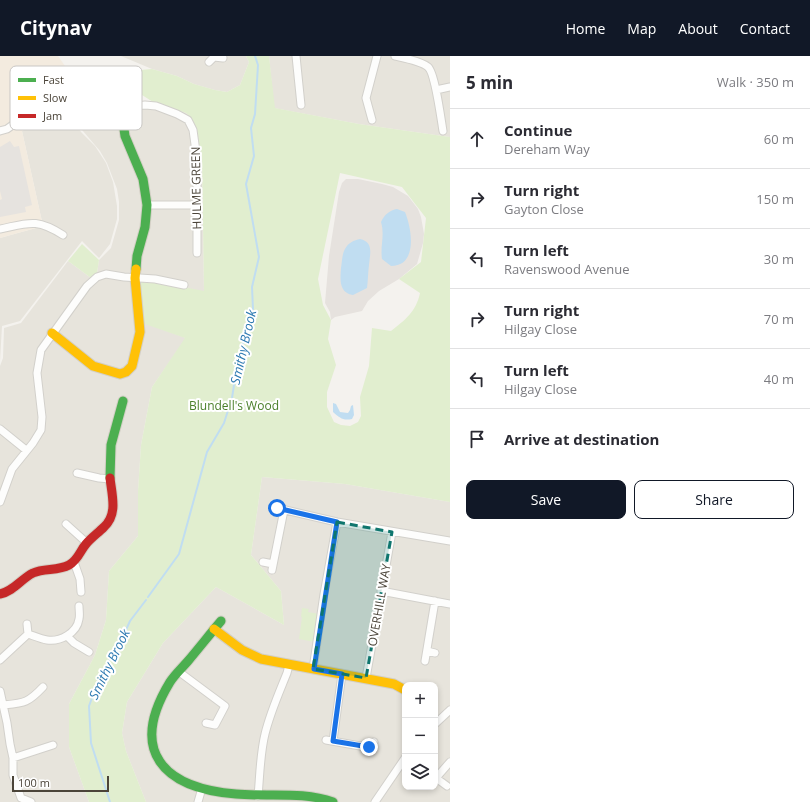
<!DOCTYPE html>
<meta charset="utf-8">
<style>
:root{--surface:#fff;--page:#f7f7f7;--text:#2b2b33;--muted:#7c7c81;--line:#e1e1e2;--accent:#111827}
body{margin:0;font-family:"Open Sans",sans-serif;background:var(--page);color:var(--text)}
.controls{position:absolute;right:12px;bottom:12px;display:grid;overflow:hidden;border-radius:8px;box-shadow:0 2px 6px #0003}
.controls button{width:36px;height:36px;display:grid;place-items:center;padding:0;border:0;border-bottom:1px solid var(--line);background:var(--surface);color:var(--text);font:20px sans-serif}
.scale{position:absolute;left:12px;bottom:10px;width:97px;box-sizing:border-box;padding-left:4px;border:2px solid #4b4439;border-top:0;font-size:11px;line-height:14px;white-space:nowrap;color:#4b4439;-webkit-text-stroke:3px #fff;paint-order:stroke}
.stop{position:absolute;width:12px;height:12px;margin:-9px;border:3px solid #1a73e8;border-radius:50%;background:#fff}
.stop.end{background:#1a73e8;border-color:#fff;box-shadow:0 1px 4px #0008}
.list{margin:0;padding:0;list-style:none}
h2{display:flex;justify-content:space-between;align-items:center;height:52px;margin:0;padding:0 16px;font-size:17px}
h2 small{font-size:13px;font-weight:400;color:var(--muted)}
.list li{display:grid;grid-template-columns:26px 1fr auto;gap:12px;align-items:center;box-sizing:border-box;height:60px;padding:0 16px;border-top:1px solid var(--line)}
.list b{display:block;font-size:15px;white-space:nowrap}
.list p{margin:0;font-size:13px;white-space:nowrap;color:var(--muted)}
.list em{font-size:13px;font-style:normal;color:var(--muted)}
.actions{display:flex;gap:8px;padding:12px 16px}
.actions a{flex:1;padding:9px 0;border:1px solid var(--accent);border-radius:8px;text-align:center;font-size:14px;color:var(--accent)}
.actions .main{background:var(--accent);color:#fff}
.icon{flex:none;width:22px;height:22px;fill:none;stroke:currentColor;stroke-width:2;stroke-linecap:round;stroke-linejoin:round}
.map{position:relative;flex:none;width:450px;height:746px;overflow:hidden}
header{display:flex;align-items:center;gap:24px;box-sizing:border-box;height:56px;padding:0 20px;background:var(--accent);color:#fff}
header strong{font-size:19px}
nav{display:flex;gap:22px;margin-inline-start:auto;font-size:14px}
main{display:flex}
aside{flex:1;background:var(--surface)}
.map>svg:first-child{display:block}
.residential{fill:#e7e4dc;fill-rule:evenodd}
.commercial{fill:#f3ebdf}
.industrial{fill:#e6e2de}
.green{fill:#e1eecf;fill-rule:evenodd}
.parking{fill:#e6e3df}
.water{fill:#c0ddf1}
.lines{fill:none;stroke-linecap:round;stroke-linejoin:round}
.stream{stroke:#c0ddf1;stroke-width:2}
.street-casing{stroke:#d2d0cb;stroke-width:9}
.fast-casing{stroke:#d3cfc5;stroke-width:11}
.slow-casing{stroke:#d3cfc5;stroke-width:11}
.jam-casing{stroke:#d3cfc5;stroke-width:11}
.street{stroke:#fdfdfc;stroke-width:7}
.fast{stroke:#4caf50;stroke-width:9}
.slow{stroke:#ffc107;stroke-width:9}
.jam{stroke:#c62828;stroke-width:9}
.route{stroke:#1a73e8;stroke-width:5}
.marked{fill:#0f766e;fill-opacity:0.2;stroke:#0f766e;stroke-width:3;stroke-dasharray:8 5;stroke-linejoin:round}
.labels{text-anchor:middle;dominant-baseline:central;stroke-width:4;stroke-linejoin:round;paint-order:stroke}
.street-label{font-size:12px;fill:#4b4439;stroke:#fff}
.park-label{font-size:12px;fill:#4a7f2a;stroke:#fff}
.water-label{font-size:13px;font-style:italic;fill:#2e7ab2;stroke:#fff}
.key{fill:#fff;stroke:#c9c7c4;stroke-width:1}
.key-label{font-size:11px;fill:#4b4439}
</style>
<header>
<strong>Citynav</strong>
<nav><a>Home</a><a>Map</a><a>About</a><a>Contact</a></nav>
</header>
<main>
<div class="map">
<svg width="450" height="746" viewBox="0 0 450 746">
<rect width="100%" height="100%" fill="#f4f2ee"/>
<path class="residential" d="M 121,0 L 246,0 L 249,6 L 240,29 L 227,36 L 215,34 L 194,28 L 177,20 L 152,13 Z
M 269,0 L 450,0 L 450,81 L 359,68 L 274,52 Z
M 85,39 L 73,55 L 76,69 L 81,76 L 95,90 L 106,107 L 113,126 L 117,150 L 117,163 L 110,188 L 99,202 L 82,185 L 20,265 L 2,270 L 0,305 L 0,182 L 43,170 L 22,75 Z
M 125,46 L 153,46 L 186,57 L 192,63 L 196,71 L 202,104 L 204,236 L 177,230 L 142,266 L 186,282 L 152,331 L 141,389 L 138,435 L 138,480 L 109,515 L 106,564 L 95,599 L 69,648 L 69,691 L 89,746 L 0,746 L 0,310 L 3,302 L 4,272 L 21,267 L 68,205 L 91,222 L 97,217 L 99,204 L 111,192 L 119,164 L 119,146 L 117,133 L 107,107 L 100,95 L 77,68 L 74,55 L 94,47 Z
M 262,421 L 345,428 L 450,446 L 450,746 L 146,746 L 126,695 L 122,677 L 127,646 L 163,587 L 216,531 L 284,569 L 281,535 L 251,499 ZM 405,629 L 435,629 L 435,731 L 405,731 Z"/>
<path class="commercial" d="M 0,0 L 58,0 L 85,39 L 22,75 L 43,170 L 0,182 Z"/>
<path class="industrial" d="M 346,123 L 358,123 L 382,128 L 393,131 L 408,140 L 418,153 L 421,161 L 424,178 L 423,187 L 417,208 L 399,223 L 379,235 L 368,245 L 362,255 L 335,261 L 331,264 L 330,256 L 325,247 L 329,200 L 339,136 L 342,127 Z"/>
<path class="green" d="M 246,0 L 269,0 L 275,52 L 359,68 L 450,81 L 450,446 L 345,428 L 262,421 L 251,499 L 281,535 L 284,569 L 216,531 L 163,587 L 127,646 L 122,677 L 126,695 L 146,746 L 89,746 L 69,691 L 69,648 L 95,599 L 106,564 L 109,515 L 138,480 L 138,435 L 141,389 L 152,331 L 185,282 L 142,267 L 139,225 L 153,225 L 204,235 L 202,104 L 196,71 L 192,63 L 186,57 L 153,46 L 131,32 L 129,15 L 152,13 L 177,20 L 194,28 L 215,34 L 227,36 L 240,29 L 249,6 ZM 340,117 L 402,131 L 426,162 L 421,206 L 399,223 L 420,237 C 416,256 405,264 391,275 L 372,272 L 369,310 L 360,341 L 361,360 L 358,366 L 350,370 L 341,369 L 334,366 L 327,351 L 327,336 L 336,309 L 328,283 L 331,264 L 323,249 L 318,223 Z
M 82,188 L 99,204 L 97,217 L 91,222 L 68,205 Z
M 302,552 L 309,553 L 308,556 L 319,558 L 314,586 L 299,583 L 302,561 L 301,561 Z"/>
<path class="parking" d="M 10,85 L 14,91 L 19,90 L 32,149 L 25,151 L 26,156 L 0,161 L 0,144 L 2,143 L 0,135 L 0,91 Z"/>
<path class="water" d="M 397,153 L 405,156 C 412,173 418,210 391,210 L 382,203 C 380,190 385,179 381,166 C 384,159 390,154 397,153 Z
M 360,183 C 374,186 370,198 369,209 C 368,217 368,224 367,232 L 353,239 C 339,237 340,224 341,212 C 342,206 342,198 345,193 C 348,187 354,184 360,183 Z
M 333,347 L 336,348 L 340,356 L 348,357 L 350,354 L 351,350 L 353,349 L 354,359 L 352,363 C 343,365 340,362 333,356 Z"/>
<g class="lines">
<path class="stream" d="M 148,541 L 179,498 L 207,396 L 224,367 L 232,342 L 238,303 L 253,253 L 252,231 L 259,201 L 246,128 L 254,100 L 251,72 L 255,58 L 258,9 L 255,0
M 110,746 L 91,687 L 89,650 L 100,620 L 121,585 L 130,565 L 146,544"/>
<g class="street-casing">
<path id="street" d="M 296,0 L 301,49
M 395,0 C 404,2 421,5 428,11 C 435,17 441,63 443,75
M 209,6 L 214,1 L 223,2
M 436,34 L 450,31
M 77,57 L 97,51 L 105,53 L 145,49 L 156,50 L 177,58 L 188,64 L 193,74 L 197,103 L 197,197
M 372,64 L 366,42 L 377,0
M 0,75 L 7,73 L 38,51
M 147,149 L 197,149
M 0,173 C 29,167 36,162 63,179
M 0,373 L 26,394
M 77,417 L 99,422 L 110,423
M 0,446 L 12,413 L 33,387 L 41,374 L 42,361 L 37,317 L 41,294 L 87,230 L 97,221 L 106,218 L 124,221 L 155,223 L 184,229
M 277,452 L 337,466 L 450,485
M 66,468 L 87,487
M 74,506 L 80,523 L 81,536
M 263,506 L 273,508
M 272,514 L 284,454
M 381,535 L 450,548
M 27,568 L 28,578
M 67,580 L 74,587 L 89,596
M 427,595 L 435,597
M 0,604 L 28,578 C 34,580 41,583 47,584 C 60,586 77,577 79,563 C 80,559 79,554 79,550
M 425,605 L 435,545
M 313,613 L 324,538 L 337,466
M 178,615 L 225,650 L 215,669 L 206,667
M 366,622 L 392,476
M 0,635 L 7,667 L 10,688 L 13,702 L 13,719 L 21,742 L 31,746
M 4,649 C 24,647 28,647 43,631
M 435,668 L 450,654
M 326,684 L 366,691 L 369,691 L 374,686
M 333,685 L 342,618
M 13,702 L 53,689
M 435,721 L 436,722 L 450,706
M 436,722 L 447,730
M 258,740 C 260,719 260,698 265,678 C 270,657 279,637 287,617 L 289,609
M 198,746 L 202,732
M 375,746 L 405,702"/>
</g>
<g class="fast-casing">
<path id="fast" d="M 121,52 L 125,80 L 143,123 L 147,149 L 145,171 L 137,200 L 136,213
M 110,422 L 111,389 L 123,345
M 221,565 C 210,578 199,592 188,605 C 182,612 175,618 170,626 C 128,695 163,732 236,738 C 268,741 303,735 333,746"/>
</g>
<g class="slow-casing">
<path id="slow" d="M 52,277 L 93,310 L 120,318 L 126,316 L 132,310 L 140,276 L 135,222 L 136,213
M 214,573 L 242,594 L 261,603 L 394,628 L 405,634"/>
</g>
<g class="jam-casing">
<path id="jam" d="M 0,538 C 14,535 21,523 33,517 C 44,512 58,515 69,509 C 78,504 80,495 86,488 C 91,482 98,477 104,471 C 118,458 112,440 110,422"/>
</g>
<use href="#street" class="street"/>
<use href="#fast" class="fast"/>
<use href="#slow" class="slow"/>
<use href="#jam" class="jam"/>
</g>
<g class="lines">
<path class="route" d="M 277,452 L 337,466 L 314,613 L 342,618 L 333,685 L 369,691"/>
</g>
<path class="marked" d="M 337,466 L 392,476 L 366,622 L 313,613 Z"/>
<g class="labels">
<g class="street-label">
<text transform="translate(196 132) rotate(-91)">HULME GREEN</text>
<text transform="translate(379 549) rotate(-80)">OVERHILL WAY</text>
</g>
<g class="park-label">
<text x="234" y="349">Blundell's Wood</text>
</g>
<g class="water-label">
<text transform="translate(243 291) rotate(-77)">Smithy Brook</text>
<text transform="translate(109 608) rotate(-64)">Smithy Brook</text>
</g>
</g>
<rect x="10" y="10" width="132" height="64" rx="6" class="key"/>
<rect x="18" y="22" width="18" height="4" fill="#4caf50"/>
<rect x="18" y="40" width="18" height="4" fill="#ffc107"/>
<rect x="18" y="58" width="18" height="4" fill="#c62828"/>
<g class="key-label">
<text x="43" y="28">Fast</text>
<text x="43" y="46">Slow</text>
<text x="43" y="64">Jam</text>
</g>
</svg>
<div class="controls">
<button>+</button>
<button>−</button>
<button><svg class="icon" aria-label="layers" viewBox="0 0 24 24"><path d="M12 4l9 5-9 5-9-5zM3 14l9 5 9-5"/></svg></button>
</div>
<div class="scale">100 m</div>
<div class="stop" style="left:277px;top:452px"></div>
<div class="stop end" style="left:369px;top:691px"></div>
</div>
<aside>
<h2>5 min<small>Walk · 350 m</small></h2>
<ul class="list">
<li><svg class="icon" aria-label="ahead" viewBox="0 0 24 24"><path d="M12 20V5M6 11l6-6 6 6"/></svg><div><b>Continue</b><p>Dereham Way</p></div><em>60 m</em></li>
<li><svg class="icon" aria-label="right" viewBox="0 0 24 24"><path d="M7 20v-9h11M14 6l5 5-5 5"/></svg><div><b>Turn right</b><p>Gayton Close</p></div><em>150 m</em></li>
<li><svg class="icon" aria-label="left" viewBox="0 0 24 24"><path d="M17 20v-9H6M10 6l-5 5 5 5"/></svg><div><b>Turn left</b><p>Ravenswood Avenue</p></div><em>30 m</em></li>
<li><svg class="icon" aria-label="right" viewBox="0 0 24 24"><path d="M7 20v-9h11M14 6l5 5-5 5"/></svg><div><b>Turn right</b><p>Hilgay Close</p></div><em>70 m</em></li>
<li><svg class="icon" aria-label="left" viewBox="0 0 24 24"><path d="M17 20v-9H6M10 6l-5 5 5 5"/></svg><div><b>Turn left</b><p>Hilgay Close</p></div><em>40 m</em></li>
<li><svg class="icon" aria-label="arrive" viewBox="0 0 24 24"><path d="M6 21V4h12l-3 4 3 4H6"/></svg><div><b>Arrive at destination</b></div></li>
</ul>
<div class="actions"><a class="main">Save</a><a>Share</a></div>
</aside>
</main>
